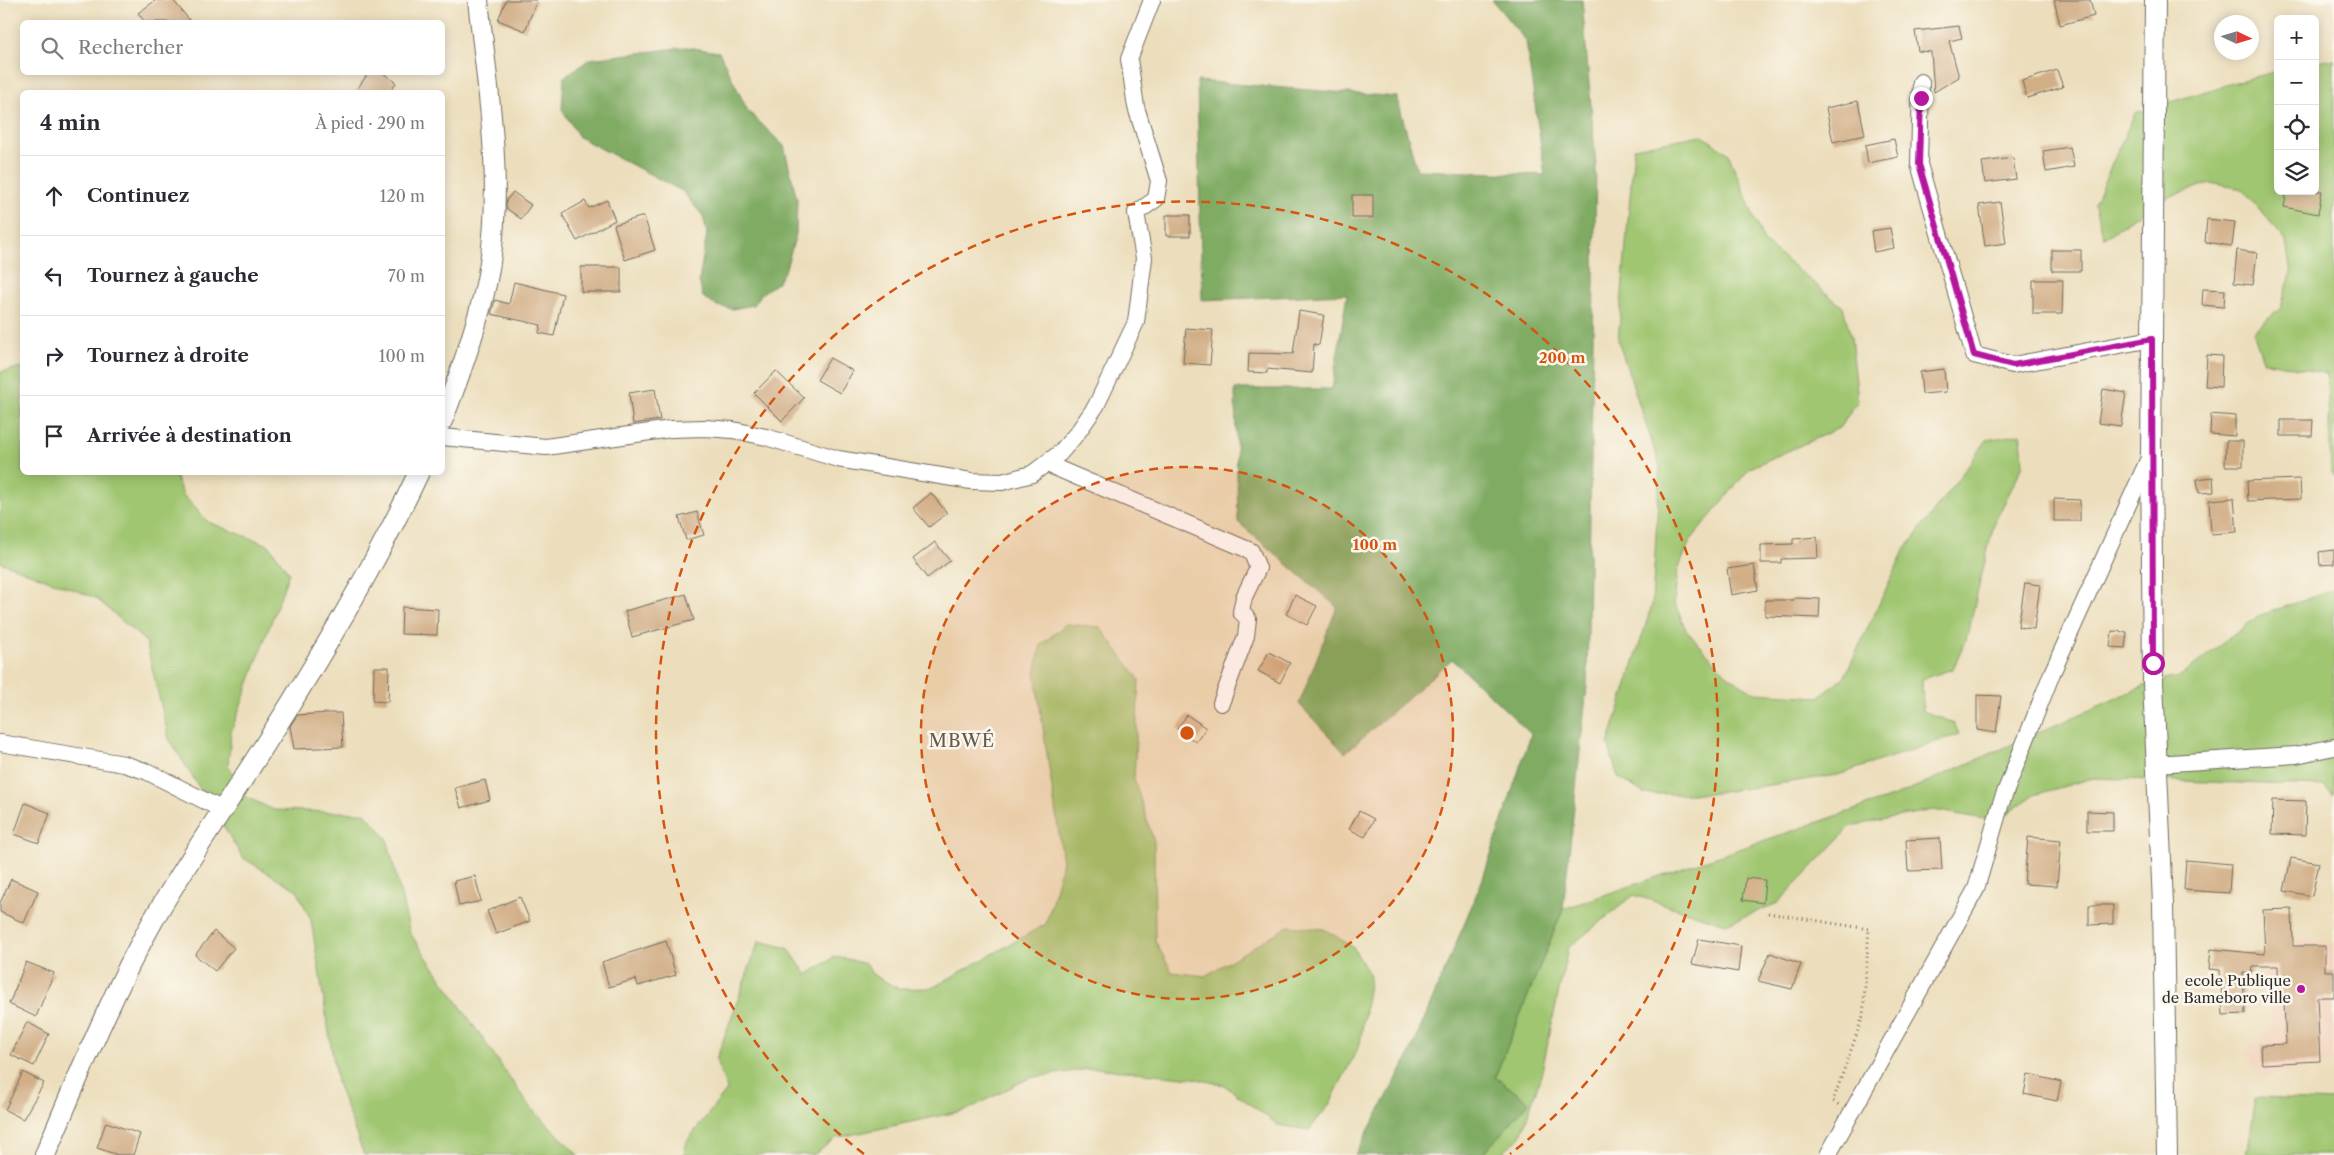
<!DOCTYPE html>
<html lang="fr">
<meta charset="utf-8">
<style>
:root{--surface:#fff;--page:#f7f7f7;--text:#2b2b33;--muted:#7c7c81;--line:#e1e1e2}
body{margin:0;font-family:"Libre Caslon Text",serif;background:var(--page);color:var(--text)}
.controls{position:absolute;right:15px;top:15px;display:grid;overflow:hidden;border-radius:8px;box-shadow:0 2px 12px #0003}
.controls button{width:45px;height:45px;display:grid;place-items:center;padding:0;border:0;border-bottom:1px solid var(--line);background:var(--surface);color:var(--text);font:25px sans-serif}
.compass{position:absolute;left:2214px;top:15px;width:45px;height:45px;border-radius:50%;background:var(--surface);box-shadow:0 2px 12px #0003;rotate:94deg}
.stop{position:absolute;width:15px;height:15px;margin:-11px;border:4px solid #b5179e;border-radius:50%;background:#fff}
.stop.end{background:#b5179e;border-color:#fff;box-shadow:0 1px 5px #0008}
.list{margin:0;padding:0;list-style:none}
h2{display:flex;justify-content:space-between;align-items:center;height:65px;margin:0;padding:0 20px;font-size:21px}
h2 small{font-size:16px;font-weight:400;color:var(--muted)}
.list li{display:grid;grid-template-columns:32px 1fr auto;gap:15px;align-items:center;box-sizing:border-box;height:80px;padding:0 20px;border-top:1px solid var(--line)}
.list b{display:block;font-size:19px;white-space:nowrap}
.list em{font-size:16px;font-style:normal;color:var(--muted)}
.icon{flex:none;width:28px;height:28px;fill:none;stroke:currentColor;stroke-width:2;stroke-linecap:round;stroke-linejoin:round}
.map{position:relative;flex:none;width:2334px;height:1155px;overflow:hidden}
.search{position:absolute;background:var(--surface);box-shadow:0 2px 12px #0003;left:20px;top:20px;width:425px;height:55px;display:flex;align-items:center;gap:12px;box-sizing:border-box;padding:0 18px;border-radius:8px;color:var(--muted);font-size:19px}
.panel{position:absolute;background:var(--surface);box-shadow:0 2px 12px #0003;left:20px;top:90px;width:425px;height:385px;border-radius:8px}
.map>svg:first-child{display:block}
.built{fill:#f2d4be}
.green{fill:#a0c671;stroke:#66784e}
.forest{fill:#80ab63;stroke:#566b47}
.building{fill:#d1ae86}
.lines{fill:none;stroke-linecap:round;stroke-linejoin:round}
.minor-casing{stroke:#6f6a5e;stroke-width:18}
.tertiary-casing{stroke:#6f6a5e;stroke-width:22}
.path{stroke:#6f6a5e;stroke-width:3;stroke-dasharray:1 4;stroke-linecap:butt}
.minor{stroke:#fff;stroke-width:16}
.tertiary{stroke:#fff;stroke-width:20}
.route{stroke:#b5179e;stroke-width:6}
.ring{fill:none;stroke:#d5540f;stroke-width:2.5;stroke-dasharray:9 6}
.poi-dot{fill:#b5179e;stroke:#fbf7ec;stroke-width:2}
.labels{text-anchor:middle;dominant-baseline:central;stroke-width:5;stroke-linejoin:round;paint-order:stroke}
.poi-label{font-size:15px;fill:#2b2b2b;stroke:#fbf7ec;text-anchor:end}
.quarter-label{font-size:18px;letter-spacing:1px;fill:#65594b;stroke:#fbf7ec}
.centre{fill:#d5540f;stroke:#fbf7ec;stroke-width:2.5}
.ring-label{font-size:15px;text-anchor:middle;font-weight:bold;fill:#d5540f;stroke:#fbf7ec;stroke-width:5;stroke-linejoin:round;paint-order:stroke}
</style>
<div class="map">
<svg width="2334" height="1155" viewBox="0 0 2334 1155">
<rect width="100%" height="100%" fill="#fbf7ec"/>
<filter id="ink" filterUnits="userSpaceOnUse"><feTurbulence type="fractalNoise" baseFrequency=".02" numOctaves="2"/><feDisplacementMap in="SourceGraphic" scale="10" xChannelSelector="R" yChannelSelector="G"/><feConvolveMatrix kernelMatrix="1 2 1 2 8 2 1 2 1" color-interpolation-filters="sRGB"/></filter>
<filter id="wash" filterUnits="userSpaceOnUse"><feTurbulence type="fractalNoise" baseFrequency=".0096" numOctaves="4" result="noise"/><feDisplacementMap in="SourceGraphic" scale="20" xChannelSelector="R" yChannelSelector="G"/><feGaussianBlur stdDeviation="1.12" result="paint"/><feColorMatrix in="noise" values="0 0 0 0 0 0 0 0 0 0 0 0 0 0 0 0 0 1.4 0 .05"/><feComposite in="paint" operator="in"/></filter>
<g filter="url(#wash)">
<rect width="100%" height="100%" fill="#ecdebc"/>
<path class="built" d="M 2298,938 L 2334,943 L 2334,1061 L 2262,1078 L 2246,1052 L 2272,1028 L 2264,949 L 2296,948 Z"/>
<path class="green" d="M 2334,59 L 2334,477 L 2331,474 L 2327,374 L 2263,361 L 2253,331 L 2280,309 L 2291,274 L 2286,241 L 2243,189 L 2210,183 L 2159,200 L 2104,238 L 2094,204 L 2135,113 L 2239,81 L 2278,71 L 2278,191 L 2315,191 L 2315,62 Z
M 1701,135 L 1728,153 L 1764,242 L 1843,307 L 1851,337 L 1858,401 L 1839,428 L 1750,468 L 1690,541 L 1678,570 L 1674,602 L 1686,630 L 1729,677 L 1756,693 L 1820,697 L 1845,676 L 1904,551 L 1987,440 L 2021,434 L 2023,465 L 1994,524 L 1966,640 L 1953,669 L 1922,679 L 1923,711 L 1954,723 L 1959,734 L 1838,775 L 1708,794 L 1645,794 L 1618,777 L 1608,744 L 1652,605 L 1660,466 L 1618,341 L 1634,148 Z
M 22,367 L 22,472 L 174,473 L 183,495 L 208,522 L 269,545 L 289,573 L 231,732 L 228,765 L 244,796 L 274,810 L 365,813 L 387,838 L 410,933 L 527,1103 L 578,1155 L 364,1155 L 337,1083 L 311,920 L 297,890 L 243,858 L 169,739 L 146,642 L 96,598 L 0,562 L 0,372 Z
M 2334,590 L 2334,795 L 2323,786 L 2093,778 L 2034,795 L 1996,821 L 1933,810 L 1851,826 L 1778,903 L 1726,924 L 1634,895 L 1568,948 L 1541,1075 L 1521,1136 L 1500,1155 L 1482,1155 L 1529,1102 L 1495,1077 L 1563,909 L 1895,796 L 2153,682 L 2179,677 L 2258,616 Z
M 1066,624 L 1100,627 L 1139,679 L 1134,779 L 1154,842 L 1155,941 L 1172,972 L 1205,976 L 1288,926 L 1324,929 L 1353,947 L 1370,976 L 1360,1044 L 1329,1105 L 1309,1130 L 1278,1125 L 1224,1085 L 1193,1078 L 1095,1068 L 1029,1078 L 967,1110 L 836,1138 L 814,1155 L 684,1155 L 687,1141 L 727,1090 L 716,1060 L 759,941 L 788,948 L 807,975 L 836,956 L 866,964 L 872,974 L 899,989 L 932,988 L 1046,924 L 1063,861 L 1035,674 L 1041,645 Z
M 2255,1098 L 2334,1101 L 2334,1155 L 2246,1155 Z"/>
<path class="forest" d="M 1492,0 L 1582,0 L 1596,166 L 1587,686 L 1563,909 L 1495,1077 L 1529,1102 L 1482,1155 L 1355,1155 L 1408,1058 L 1482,881 L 1531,734 L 1452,659 L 1345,753 L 1299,704 L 1337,607 L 1238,522 L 1235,389 L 1332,389 L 1347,294 L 1202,300 L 1197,81 L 1397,97 L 1417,170 L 1545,175 L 1526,41 Z
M 686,47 L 719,52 L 748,111 L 784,146 L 797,199 L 796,234 L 786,268 L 777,283 L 762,293 L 754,305 L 732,309 L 717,306 L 703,297 L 699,281 L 707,233 L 703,216 L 682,191 L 579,137 L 562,109 L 564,77 L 590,59 Z"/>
<g id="blocks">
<path class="building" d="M 156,0 L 173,0 L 191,22 L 145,22 L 138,13 Z
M 506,0 L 537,0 L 525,31 L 498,20 Z
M 2054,0 L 2090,0 L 2094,16 L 2060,25 Z
M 1959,26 L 1962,38 L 1949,41 L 1959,77 L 1934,92 L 1931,52 L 1918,51 L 1915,31 Z
M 2057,70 L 2063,87 L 2027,98 L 2022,81 Z
M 369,72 L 382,72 L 396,83 L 390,92 L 355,92 Z
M 1858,101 L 1865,135 L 1833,142 L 1826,108 Z
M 1894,139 L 1898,157 L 1868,163 L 1865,145 Z
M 2070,147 L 2074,167 L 2046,172 L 2043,151 Z
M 2013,158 L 2016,179 L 1985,183 L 1982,162 Z
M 2287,191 L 2322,191 L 2318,214 L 2284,207 Z
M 513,192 L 531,205 L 521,219 L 506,208 L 506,201 Z
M 1352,195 L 1373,195 L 1373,218 L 1352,218 Z
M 607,200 L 615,220 L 577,241 L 562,214 L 585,201 L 589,208 Z
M 2000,202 L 2006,243 L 1985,246 L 1979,205 Z
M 1166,215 L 1190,215 L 1190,236 L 1166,236 Z
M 644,216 L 655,250 L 625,260 L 614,225 Z
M 2207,219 L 2235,222 L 2232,246 L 2205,242 Z
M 1890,228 L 1894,248 L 1874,252 L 1871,231 Z
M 2052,250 L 2081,250 L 2081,271 L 2052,271 Z
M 2237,250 L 2257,253 L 2253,285 L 2234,283 Z
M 581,267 L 621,267 L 621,292 L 581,292 Z
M 2033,280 L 2063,280 L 2062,314 L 2033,314 Z
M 514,282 L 563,294 L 554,336 L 539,333 L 541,325 L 491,314 L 495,300 L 509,304 Z
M 2203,289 L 2225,290 L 2224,307 L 2202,305 Z
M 1299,311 L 1324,315 L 1319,345 L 1314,344 L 1312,373 L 1267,369 L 1267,373 L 1248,372 L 1249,353 L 1293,354 Z
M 1186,328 L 1213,330 L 1210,365 L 1183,363 Z
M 2207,355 L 2222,356 L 2221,387 L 2205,386 Z
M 830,358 L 853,371 L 840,393 L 817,380 Z
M 1944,369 L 1946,392 L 1922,394 L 1920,372 Z
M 776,371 L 804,398 L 782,421 L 754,393 Z
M 655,389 L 660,420 L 633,424 L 629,393 Z
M 2103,389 L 2126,393 L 2121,426 L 2098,423 Z
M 2211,414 L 2235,416 L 2235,436 L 2210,434 Z
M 2281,420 L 2313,420 L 2312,436 L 2281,436 Z
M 2226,441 L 2243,441 L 2243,466 L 2225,466 Z
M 2213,477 L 2214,492 L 2199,493 L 2197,479 Z
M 2300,479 L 2301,499 L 2248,501 L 2247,481 Z
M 931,493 L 947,513 L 929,527 L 913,508 Z
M 2234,498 L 2237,532 L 2211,534 L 2209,500 Z
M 2054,499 L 2080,500 L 2080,521 L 2054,521 Z
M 697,512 L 704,535 L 686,540 L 679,517 Z
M 1817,537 L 1818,558 L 1781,559 L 1781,563 L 1761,563 L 1761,545 L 1793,544 L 1793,539 Z
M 935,542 L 950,561 L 927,578 L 913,559 Z
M 2334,550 L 2334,564 L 2320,565 L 2319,552 Z
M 1754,565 L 1758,590 L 1731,595 L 1727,569 Z
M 2025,583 L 2040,585 L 2034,629 L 2018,627 Z
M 686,594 L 694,620 L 632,637 L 625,611 Z
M 1295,595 L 1317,606 L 1307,625 L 1286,614 Z
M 1794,598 L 1820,599 L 1819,618 L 1765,616 L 1765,600 L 1794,600 Z
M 402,607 L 438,609 L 437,635 L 401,634 Z
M 2112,631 L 2127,632 L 2125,648 L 2110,647 Z
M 1269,652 L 1290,663 L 1280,683 L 1258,671 Z
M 374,667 L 389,667 L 388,702 L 373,701 Z
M 1977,695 L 2001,696 L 1996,733 L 1977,730 Z
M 329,713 L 341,713 L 343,747 L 294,749 L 290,726 L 297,715 Z
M 1187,715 L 1206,728 L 1196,742 L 1177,729 Z
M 485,780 L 490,800 L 461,808 L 455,788 Z
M 2273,800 L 2306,801 L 2305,835 L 2272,834 Z
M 25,803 L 50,813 L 39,843 L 14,834 Z
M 1359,811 L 1374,819 L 1365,837 L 1349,829 Z
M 2087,811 L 2113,812 L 2113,831 L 2087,831 Z
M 2028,837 L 2061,840 L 2057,886 L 2024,884 Z
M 1940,838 L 1942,870 L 1908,871 L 1906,840 Z
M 2291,858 L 2319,863 L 2312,896 L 2284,891 Z
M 2186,860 L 2231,864 L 2229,893 L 2184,890 Z
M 475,876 L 481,901 L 459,906 L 454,881 Z
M 1746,878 L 1765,880 L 1763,903 L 1743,900 Z
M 11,879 L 38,891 L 24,923 L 0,912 L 0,903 Z
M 520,897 L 530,921 L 496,934 L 487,911 Z
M 2089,905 L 2113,905 L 2113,924 L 2089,925 Z
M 2292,909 L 2293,946 L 2325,946 L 2325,971 L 2334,971 L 2334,997 L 2317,997 L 2320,1061 L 2262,1064 L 2261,1045 L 2286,1044 L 2284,1003 L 2279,1003 L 2278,966 L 2252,966 L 2251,974 L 2243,973 L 2245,1014 L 2223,1015 L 2220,970 L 2209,969 L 2211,949 L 2265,954 L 2263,910 Z
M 214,931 L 234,948 L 215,971 L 195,955 Z
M 1699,939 L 1741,946 L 1738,972 L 1692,964 Z
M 666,941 L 676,975 L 638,986 L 636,979 L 609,987 L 602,962 Z
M 1770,953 L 1801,964 L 1792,989 L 1758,981 Z
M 26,962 L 54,973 L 36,1017 L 9,1004 Z
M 27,1022 L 49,1034 L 34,1066 L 11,1055 Z
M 23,1072 L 44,1083 L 23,1119 L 5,1110 Z
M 2028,1074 L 2061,1082 L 2057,1101 L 2024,1094 Z
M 106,1122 L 140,1134 L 133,1155 L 118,1155 L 97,1148 Z"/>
</g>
</g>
<g filter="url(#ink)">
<use href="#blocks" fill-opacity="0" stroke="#6f6a5e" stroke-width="1"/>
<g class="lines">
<g class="minor-casing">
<path id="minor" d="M 1921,82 L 1919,164 L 1974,355 L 2013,365 L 2152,339
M 442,437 L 546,447 L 671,429 L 705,428 L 733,430 L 766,437 L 838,459 L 971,481 L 1002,482 L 1032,474 L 1060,453 L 1078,432 L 1096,406 L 1136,322 L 1144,258 L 1136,213 L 1156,199 L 1159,181 L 1136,107 L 1129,59 L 1152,0
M 1047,464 L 1251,551 L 1258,568 L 1244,597 L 1241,612 L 1248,619 L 1246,636 L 1221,703
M 0,743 L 124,764 L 148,772 L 223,810
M 2155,764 L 2296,755 L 2334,747
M 1828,1155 L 1976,889 L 2001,803 L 2052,673 L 2150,456"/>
</g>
<g class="tertiary-casing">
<path id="tertiary" d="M 2155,0 L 2151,454 L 2153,682 L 2163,904 L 2167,1155
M 442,421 C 460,375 477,328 487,280 C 505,188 488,92 478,0
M 45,1155 C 79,1075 112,993 155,917 C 191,855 233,796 271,735 C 325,650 376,563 419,472"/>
</g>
<path class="path" d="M 1768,913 L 1869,929 L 1863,1016 L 1833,1101 L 1839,1105"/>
<use href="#minor" class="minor"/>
<use href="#tertiary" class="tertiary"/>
</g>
</g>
<g class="lines" filter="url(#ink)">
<path class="route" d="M 1921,98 L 1919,164 L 1974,355 L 2013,365 L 2152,339 L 2153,663"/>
</g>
<circle cx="1187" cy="733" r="266" fill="#d5540f" fill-opacity=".12"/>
<g class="ring">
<circle cx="1187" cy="733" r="266"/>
<path d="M864 1154A531 531 0 1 1 1510 1154"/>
</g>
<circle class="poi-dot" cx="2301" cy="989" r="5"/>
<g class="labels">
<g class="poi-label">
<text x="2291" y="980">ecole Publique<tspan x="2291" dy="17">de Bameboro ville</tspan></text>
</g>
<g class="quarter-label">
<text x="962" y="741">MBWÉ</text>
</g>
</g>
<circle cx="1187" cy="733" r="8" class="centre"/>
<g class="ring-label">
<text x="1562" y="363">200 m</text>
<text x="1375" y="550">100 m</text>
</g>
</svg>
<div class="controls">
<button>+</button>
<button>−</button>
<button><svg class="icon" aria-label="locate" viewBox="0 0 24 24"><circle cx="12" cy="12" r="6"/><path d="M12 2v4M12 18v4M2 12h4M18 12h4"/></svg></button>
<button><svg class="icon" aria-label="layers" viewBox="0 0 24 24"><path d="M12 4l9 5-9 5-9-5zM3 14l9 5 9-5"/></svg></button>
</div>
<svg class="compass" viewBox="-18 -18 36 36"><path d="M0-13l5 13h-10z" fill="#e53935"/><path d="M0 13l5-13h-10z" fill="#7c7c81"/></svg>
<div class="stop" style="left:2153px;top:663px"></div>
<div class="stop end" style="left:1921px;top:98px"></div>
<div class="search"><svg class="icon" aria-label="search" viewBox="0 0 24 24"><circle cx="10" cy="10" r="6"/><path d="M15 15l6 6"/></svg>Rechercher</div>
<section class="panel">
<h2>4 min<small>À pied · 290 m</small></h2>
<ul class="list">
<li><svg class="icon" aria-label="ahead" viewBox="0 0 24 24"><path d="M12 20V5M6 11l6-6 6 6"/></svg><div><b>Continuez</b></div><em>120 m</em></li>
<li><svg class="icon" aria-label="left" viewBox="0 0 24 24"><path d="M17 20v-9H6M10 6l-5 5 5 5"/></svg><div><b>Tournez à gauche</b></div><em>70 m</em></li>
<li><svg class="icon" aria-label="right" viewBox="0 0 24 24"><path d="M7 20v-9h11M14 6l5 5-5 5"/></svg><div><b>Tournez à droite</b></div><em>100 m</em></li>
<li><svg class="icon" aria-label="arrive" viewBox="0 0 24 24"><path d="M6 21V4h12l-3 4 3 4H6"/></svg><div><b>Arrivée à destination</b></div></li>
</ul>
</section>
</div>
